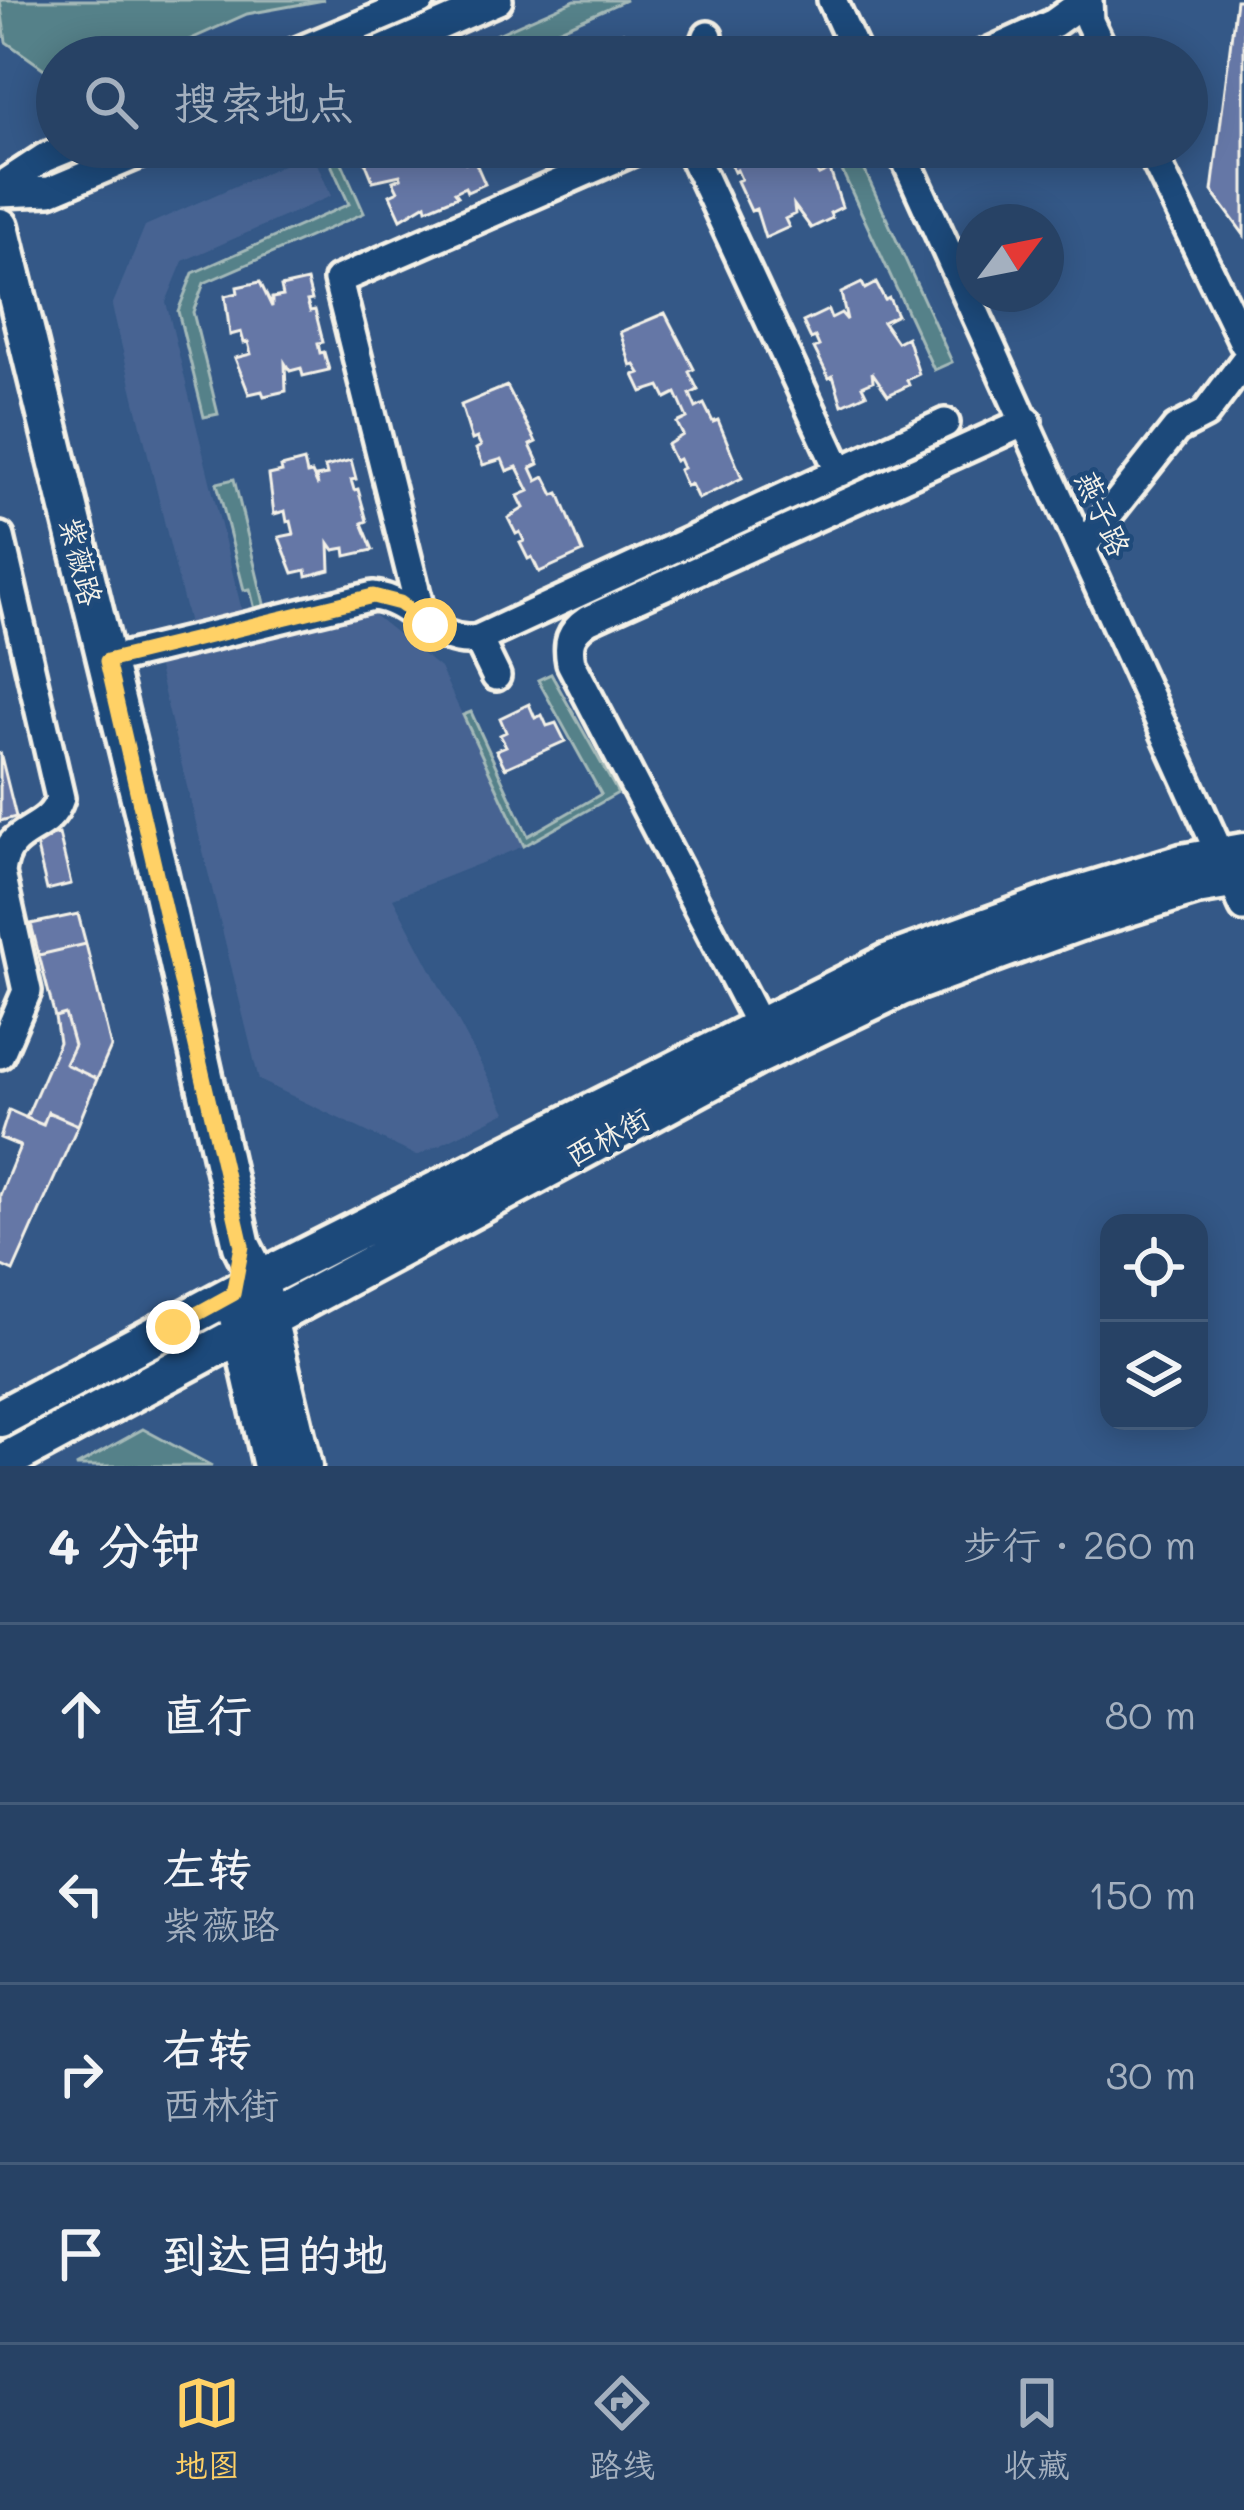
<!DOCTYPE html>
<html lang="zh">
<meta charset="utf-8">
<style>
:root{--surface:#274265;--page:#334d6e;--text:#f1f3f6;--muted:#a4b0bf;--line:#435b79;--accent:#ffd166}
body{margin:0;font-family:Mali,"LXGW WenKai TC",sans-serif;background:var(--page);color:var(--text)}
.controls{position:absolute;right:36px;bottom:36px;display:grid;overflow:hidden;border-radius:24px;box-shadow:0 6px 30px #0003}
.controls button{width:108px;height:108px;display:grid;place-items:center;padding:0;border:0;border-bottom:3px solid var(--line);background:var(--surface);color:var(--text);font:60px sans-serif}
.compass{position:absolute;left:956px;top:204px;width:108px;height:108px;border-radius:50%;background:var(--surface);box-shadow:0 6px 30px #0003;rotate:58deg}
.stop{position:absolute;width:36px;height:36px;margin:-27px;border:9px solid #ffd166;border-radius:50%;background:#fff}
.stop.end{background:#ffd166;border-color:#fff;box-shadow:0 3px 12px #0008}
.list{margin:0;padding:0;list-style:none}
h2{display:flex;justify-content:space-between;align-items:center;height:156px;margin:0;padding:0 48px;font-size:51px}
h2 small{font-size:39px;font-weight:400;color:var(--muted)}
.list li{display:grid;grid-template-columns:78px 1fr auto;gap:36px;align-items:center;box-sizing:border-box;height:180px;padding:0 48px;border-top:3px solid var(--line)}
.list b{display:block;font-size:45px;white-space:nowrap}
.list p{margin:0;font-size:39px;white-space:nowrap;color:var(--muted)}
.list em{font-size:39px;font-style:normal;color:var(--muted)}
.icon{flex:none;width:66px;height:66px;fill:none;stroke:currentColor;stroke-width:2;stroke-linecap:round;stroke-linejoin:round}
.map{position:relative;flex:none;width:1244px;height:1466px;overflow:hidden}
.search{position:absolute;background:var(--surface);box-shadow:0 6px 30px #0003;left:36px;right:36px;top:36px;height:132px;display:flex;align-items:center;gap:30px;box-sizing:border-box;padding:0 42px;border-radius:66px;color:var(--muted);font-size:45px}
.sheet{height:876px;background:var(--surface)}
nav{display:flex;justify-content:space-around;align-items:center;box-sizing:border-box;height:168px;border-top:3px solid var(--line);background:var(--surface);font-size:33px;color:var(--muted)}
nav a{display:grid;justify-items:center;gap:6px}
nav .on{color:var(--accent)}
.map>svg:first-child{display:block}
.built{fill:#476492}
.green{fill:#558189;stroke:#a4b9b8;stroke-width:3}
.building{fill:#6577a6;stroke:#f4f1e8;stroke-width:3}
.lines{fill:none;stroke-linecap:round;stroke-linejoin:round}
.minor-casing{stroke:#f4f1e8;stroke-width:36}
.major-casing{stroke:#f4f1e8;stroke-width:45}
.minor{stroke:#1f4a7a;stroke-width:27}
.major{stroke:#1f4a7a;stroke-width:36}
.route{stroke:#ffd166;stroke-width:15}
.labels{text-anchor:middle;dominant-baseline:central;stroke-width:9;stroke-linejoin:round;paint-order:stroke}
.street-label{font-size:30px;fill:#f4f1e8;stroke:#1f4a7a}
</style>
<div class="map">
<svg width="1244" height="1466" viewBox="0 0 1244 1466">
<rect width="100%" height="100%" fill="#345887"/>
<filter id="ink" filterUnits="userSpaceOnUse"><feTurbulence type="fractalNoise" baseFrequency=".00833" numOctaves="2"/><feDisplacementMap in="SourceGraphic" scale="24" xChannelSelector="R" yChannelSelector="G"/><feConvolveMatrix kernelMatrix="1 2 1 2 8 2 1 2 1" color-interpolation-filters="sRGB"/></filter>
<g filter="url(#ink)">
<path class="built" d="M 312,152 L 331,196 L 183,261 L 166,302 L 243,615 L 190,628 L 112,306 L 145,226 Z
M 364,607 L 440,668 L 524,846 L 393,898 L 506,1112 L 417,1156 L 259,1080 L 156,660 Z"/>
<path class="green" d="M 0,0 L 324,0 L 247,14 L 151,57 L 57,57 L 57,78 L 6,42 Z
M 575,0 L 626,0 L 496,57 L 445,57 Z
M 831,147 L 854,147 L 952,362 L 934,370 Z
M 336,149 L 364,213 L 204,283 L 193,312 L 218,414 L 204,417 L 178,311 L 193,273 L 349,204 L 326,153 Z
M 234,479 L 266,612 L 256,614 L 250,589 L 244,590 L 217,483 Z
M 551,674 L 618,793 L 524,846 L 463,715 L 471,712 L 528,836 L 601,794 L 538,680 Z
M 143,1429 L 212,1466 L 76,1466 Z"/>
<path class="building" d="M 1236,0 L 1244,0 L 1244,235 L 1212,191 Z
M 623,32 L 640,57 L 582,57 L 590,53 L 585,43 Z
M 365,147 L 466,147 L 454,156 L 462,152 L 466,163 L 474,159 L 485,184 L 467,192 L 465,187 L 455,192 L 458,196 L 427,209 L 426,204 L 401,219 L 390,195 L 398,191 L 393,181 L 401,178 L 400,175 L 373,181 L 364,159 L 370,157 Z
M 741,147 L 752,147 L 754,151 L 764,147 L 768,154 L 768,147 L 819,147 L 806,155 L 819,175 L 830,170 L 842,207 L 830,213 L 832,218 L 811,228 L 794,205 L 795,214 L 785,219 L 789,227 L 765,238 L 756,209 L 751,211 L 737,181 L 741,179 L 737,170 L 734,172 L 726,154 Z
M 307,281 L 312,300 L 307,301 L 310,311 L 315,310 L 323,342 L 318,343 L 320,353 L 324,352 L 329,370 L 303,376 L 301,368 L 290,371 L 285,363 L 286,391 L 264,396 L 262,391 L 249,394 L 235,358 L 251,354 L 248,342 L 244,343 L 241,332 L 230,335 L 225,296 L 238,293 L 237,287 L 260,282 L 272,307 L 272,298 L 283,296 L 281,287 Z
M 862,283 L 865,289 L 876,283 L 885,300 L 889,298 L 897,315 L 883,322 L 897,342 L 907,337 L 919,374 L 907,380 L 909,385 L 888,395 L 872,372 L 873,381 L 862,386 L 866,394 L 842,405 L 833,376 L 829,378 L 814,348 L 819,346 L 815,337 L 811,339 L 803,322 L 828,310 L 831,318 L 841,313 L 847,320 L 841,293 Z
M 665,313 L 694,369 L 689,372 L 698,390 L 690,394 L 696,408 L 704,404 L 713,422 L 718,420 L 742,478 L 698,499 L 691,484 L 686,486 L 679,470 L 683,468 L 679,459 L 675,461 L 667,445 L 683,435 L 677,423 L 687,418 L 676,393 L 666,398 L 660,386 L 642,392 L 634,375 L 640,373 L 635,365 L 631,366 L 620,332 Z
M 507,386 L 536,442 L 530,445 L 539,464 L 531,468 L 537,481 L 545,477 L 554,495 L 559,493 L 583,552 L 539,572 L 532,557 L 528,559 L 520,543 L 524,541 L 520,532 L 516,534 L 508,518 L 524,508 L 518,496 L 529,491 L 517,467 L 507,471 L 502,459 L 483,465 L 476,449 L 481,446 L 477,438 L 472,440 L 461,405 Z
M 351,460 L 356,479 L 351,480 L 354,490 L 358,489 L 367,521 L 362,523 L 373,550 L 346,556 L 345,548 L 334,550 L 329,543 L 330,570 L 307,576 L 306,570 L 293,573 L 279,537 L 294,534 L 291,521 L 287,522 L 285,511 L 274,514 L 269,475 L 282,472 L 281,467 L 304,461 L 307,474 L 312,473 L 318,486 L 316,477 L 327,475 L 325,467 Z
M 529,704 L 535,718 L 542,715 L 547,726 L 556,723 L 565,741 L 505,768 L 496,750 L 506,746 L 500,735 L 506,732 L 500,718 Z
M 0,752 L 16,817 L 0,821 Z
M 59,834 L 71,884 L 47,890 L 35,840 Z
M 78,914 L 86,944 L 39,955 L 31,924 Z
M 86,944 L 111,1047 L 97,1079 L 65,1064 L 74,1045 L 65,1014 L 55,1017 L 39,955 Z
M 65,1014 L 74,1045 L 65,1064 L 97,1079 L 78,1125 L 48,1112 L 43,1125 L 26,1118 L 59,1042 L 55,1017 Z
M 9,1110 L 43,1125 L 48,1112 L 78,1125 L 13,1271 L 0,1265 L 0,1195 L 20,1146 L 0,1138 Z"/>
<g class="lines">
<g class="minor-casing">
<path id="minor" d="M 832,0 L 858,57
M 1088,0 L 1089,21 L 1106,57
M 285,57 L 421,0
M 367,57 L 498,0
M 700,57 L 708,36
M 979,57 L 1054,23 L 1086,0
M 689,147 L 840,472
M 900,147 L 1244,907
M 1149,147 L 1244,343
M 0,187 L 44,158 L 71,147
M 0,193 L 50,191 L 155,147
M 0,537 L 60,798 C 48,837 6,823 1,873 L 27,991 L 0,1054
M 1083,546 L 1176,429 L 1205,414 L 1244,362
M 427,622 L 419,606 L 338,280 L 642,147
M 478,639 L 496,676
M 107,661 L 373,596 C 414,600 436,648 478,639 L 945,423
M 759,1025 L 571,663 C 567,643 570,632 588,620 L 1027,421"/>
</g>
<g class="major-casing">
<path id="major" d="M 0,227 L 159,875 L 242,1246 L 259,1280 L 303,1466
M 236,1308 L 272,1466
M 0,1418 L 259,1280 L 887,963 L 1060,900 L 1182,863 L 1244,852
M 0,1464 L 759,1055 L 901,987 L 1076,923 L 1196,886 L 1244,878"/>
</g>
<use href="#minor" class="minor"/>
<use href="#major" class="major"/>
</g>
</g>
<g class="lines" filter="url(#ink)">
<path class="route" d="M 173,1327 L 233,1294 L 242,1246 L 107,661 L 373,596 L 400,603 L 430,625"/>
</g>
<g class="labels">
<g class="street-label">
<text transform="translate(1104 513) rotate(66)">燕子路</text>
<text transform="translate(82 561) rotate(76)">紫薇路</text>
<text transform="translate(607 1136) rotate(-28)">西林街</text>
</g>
</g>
</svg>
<div class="controls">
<button><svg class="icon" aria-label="locate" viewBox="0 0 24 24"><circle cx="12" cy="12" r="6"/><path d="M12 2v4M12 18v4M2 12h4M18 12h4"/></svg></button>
<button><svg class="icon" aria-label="layers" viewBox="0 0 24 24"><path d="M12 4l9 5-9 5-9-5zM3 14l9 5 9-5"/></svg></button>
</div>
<svg class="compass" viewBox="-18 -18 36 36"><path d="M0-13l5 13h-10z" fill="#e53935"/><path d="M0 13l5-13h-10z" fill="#a4b0bf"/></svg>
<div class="stop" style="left:430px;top:625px"></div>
<div class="stop end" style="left:173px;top:1327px"></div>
<div class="search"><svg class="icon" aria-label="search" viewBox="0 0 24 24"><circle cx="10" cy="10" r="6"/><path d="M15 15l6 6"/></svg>搜索地点</div>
</div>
<section class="sheet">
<h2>4 分钟<small>步行 · 260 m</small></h2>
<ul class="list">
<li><svg class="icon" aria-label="ahead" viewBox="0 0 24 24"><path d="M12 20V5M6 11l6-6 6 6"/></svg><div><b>直行</b></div><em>80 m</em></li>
<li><svg class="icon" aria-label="left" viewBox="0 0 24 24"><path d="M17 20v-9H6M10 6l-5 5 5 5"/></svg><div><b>左转</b><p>紫薇路</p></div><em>150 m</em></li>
<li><svg class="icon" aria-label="right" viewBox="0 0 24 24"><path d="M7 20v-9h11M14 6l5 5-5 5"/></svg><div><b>右转</b><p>西林街</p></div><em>30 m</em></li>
<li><svg class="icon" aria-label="arrive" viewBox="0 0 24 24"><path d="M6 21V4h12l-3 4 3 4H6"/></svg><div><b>到达目的地</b></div></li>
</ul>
</section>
<nav>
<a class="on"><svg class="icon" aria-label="map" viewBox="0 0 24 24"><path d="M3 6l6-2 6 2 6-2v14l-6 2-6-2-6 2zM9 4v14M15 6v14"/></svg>地图</a>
<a><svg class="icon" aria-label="directions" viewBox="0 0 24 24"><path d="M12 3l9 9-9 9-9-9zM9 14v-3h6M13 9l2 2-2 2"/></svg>路线</a>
<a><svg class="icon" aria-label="saved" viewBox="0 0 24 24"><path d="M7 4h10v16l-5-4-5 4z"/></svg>收藏</a>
</nav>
